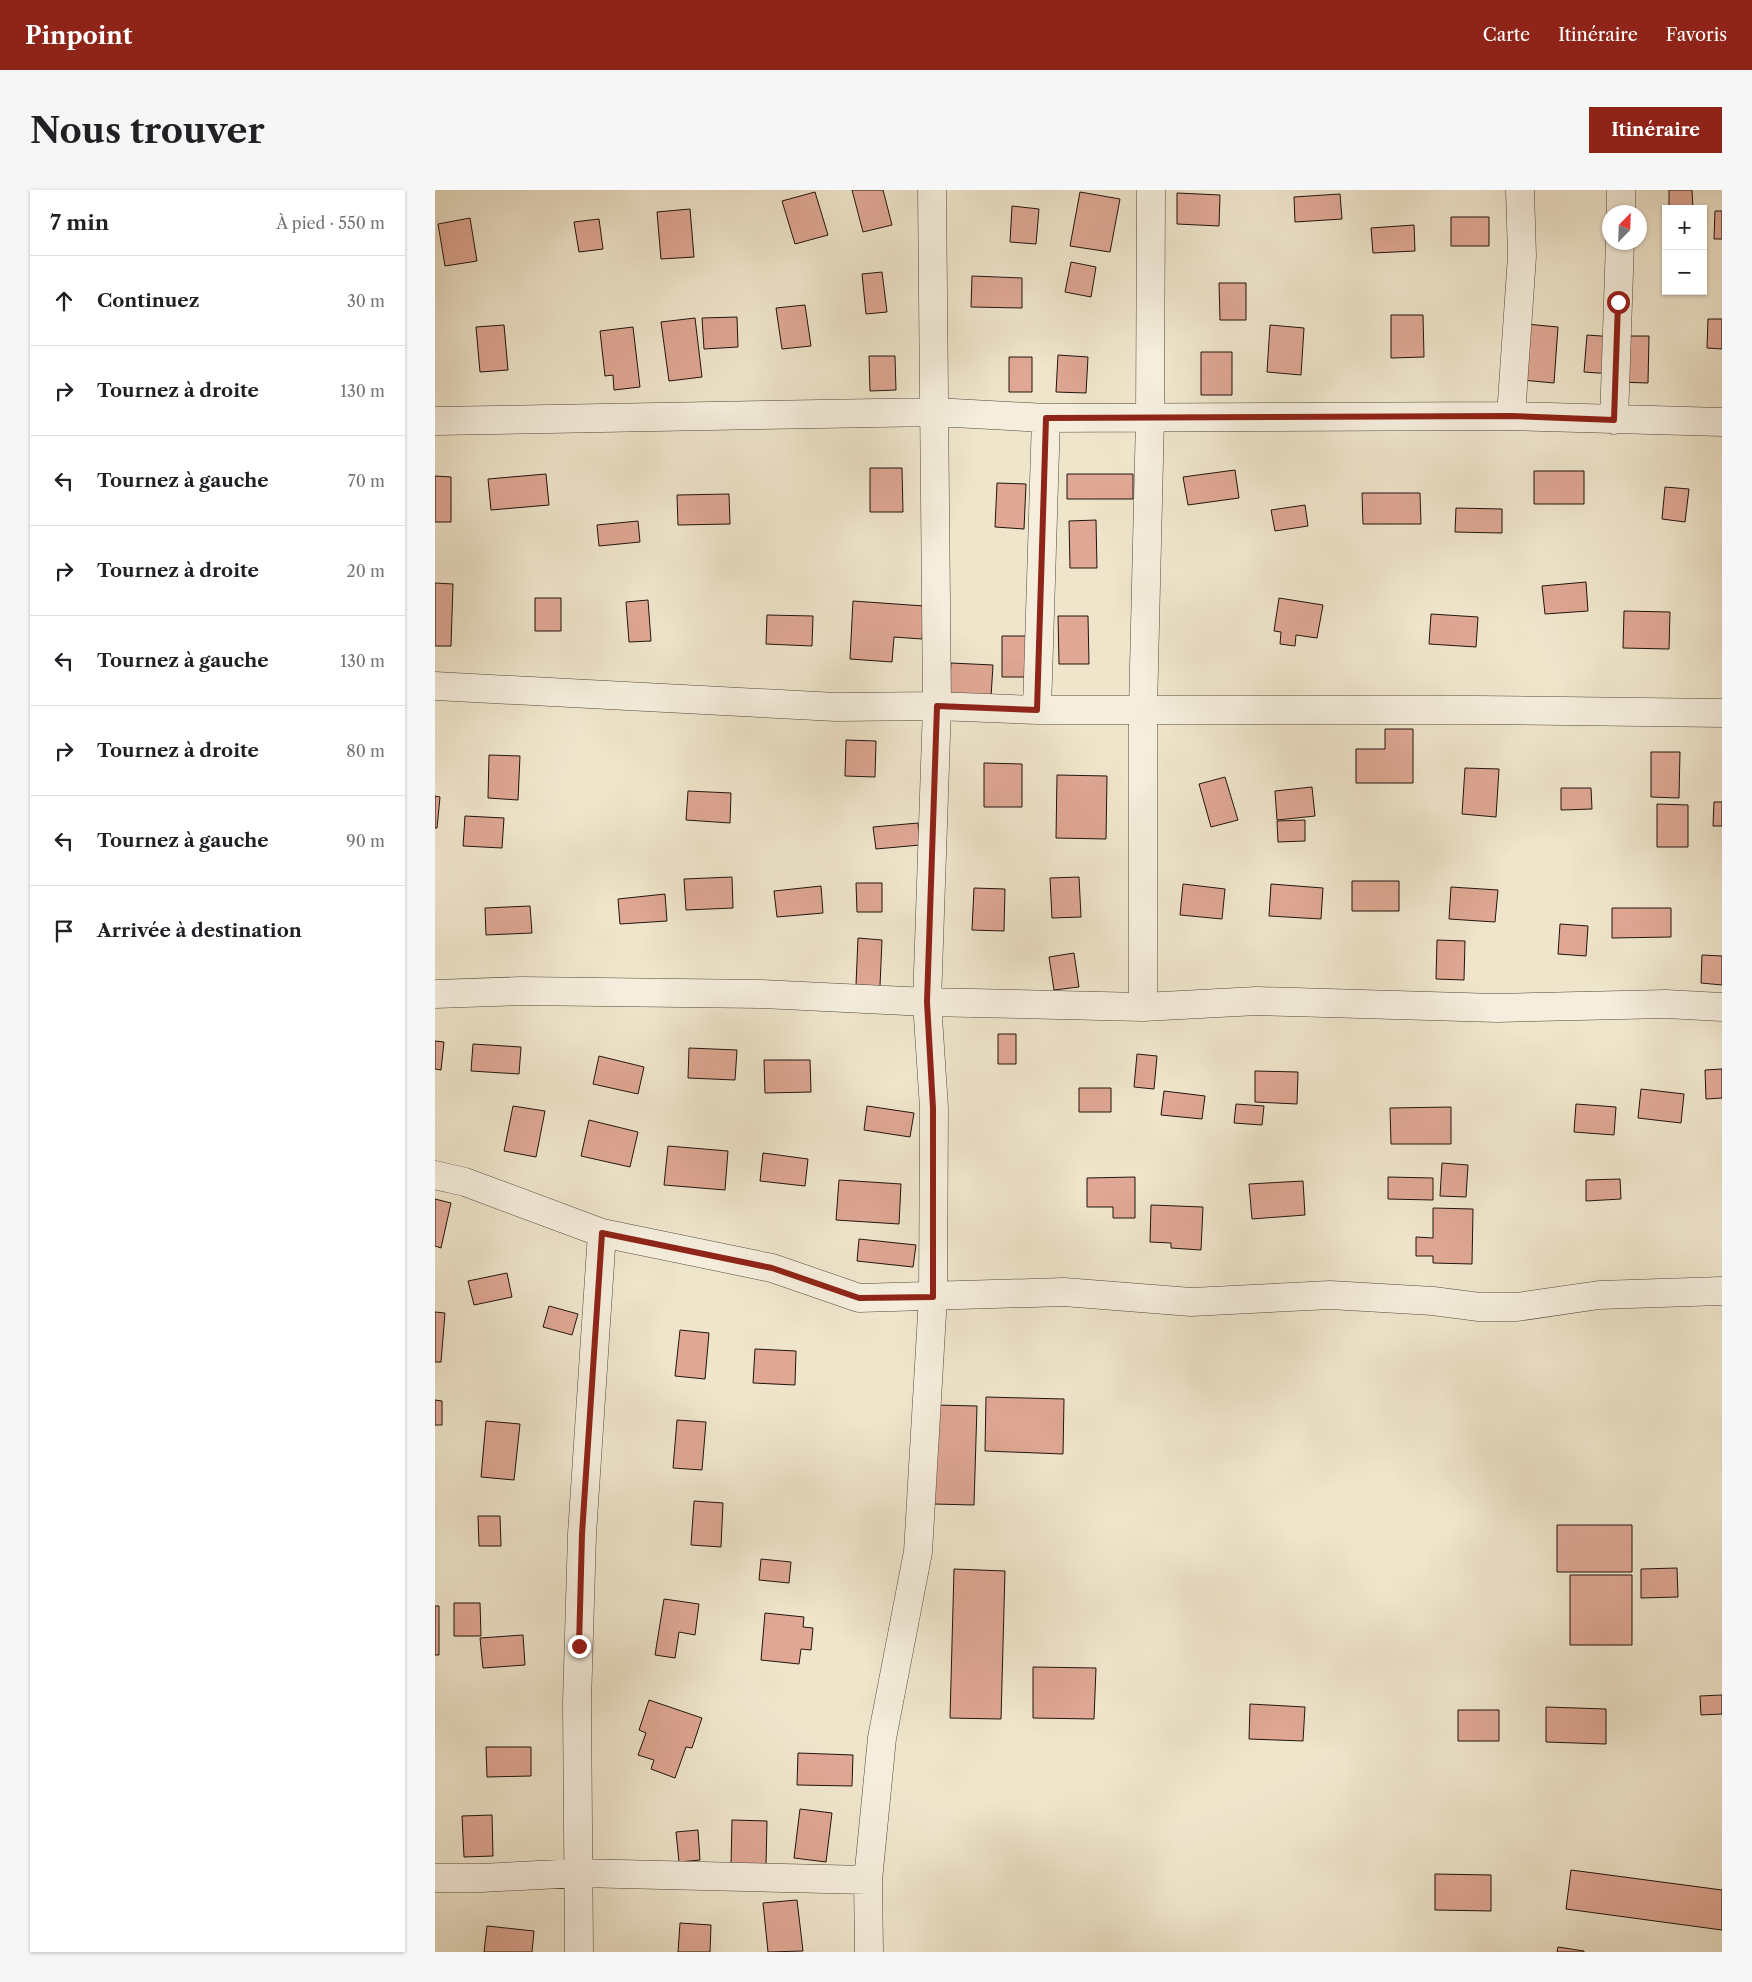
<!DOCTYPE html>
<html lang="fr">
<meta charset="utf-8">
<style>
:root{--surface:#fff;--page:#f6f6f6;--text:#202124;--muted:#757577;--line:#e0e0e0;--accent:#8f2418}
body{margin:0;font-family:"Libre Caslon Text",serif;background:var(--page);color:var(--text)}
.controls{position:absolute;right:15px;top:15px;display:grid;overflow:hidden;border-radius:0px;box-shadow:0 1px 4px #0004}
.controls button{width:45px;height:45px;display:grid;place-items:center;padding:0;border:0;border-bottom:1px solid var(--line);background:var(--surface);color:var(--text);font:25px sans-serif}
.compass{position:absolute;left:1167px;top:15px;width:45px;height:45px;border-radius:50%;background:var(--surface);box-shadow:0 1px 4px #0004;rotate:23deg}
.stop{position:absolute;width:15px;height:15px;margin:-11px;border:4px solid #8f2418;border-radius:50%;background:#fff}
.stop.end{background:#8f2418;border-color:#fff;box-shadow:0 1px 5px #0008}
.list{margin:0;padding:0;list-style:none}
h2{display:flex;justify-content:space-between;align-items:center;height:65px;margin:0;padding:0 20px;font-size:21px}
h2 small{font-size:16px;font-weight:400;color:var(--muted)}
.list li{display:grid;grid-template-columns:32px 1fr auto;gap:15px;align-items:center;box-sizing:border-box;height:90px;padding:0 20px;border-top:1px solid var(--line)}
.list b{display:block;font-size:19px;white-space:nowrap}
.list em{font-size:16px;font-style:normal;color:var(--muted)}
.icon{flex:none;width:28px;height:28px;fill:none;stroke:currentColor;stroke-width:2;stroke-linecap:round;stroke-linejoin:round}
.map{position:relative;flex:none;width:1287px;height:1762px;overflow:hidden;border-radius:0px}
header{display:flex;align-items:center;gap:30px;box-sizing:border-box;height:70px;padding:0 25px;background:var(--accent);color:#fff}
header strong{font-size:24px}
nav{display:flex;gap:28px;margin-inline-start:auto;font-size:18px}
.intro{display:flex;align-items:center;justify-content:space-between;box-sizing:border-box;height:120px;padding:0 30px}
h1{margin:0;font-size:35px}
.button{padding:12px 22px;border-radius:0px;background:var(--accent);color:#fff;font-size:18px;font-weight:700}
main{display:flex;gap:30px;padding:0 30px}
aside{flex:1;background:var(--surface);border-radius:0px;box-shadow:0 1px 4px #0004}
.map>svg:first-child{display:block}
.building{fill:#dfa794;stroke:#21140d}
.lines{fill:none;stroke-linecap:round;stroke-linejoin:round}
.minor-casing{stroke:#54483c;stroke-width:29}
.minor{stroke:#f5eedd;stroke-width:28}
.route{stroke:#8f2418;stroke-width:6}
</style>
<header>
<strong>Pinpoint</strong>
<nav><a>Carte</a><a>Itinéraire</a><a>Favoris</a></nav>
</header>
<div class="intro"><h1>Nous trouver</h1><a class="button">Itinéraire</a></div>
<main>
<aside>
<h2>7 min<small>À pied · 550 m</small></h2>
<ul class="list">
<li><svg class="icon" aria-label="ahead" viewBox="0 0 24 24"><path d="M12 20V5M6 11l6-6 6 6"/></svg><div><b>Continuez</b></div><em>30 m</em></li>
<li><svg class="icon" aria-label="right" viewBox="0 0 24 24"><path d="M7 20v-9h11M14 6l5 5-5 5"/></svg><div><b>Tournez à droite</b></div><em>130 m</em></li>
<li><svg class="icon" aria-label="left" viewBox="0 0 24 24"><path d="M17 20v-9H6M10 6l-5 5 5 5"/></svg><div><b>Tournez à gauche</b></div><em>70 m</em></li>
<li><svg class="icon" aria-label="right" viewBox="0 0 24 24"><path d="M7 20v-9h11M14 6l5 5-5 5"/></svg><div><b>Tournez à droite</b></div><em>20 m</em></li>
<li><svg class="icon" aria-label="left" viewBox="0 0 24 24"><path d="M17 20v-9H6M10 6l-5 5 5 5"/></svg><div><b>Tournez à gauche</b></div><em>130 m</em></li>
<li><svg class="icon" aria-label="right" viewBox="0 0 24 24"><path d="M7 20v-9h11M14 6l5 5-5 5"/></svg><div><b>Tournez à droite</b></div><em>80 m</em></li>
<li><svg class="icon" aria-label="left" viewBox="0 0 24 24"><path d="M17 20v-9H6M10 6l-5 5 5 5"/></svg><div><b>Tournez à gauche</b></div><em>90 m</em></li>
<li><svg class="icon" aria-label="arrive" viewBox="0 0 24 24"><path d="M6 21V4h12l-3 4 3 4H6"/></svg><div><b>Arrivée à destination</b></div></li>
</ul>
</aside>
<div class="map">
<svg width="1287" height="1762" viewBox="0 0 1287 1762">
<rect width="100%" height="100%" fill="#efe5cb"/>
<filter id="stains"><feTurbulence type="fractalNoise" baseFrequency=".004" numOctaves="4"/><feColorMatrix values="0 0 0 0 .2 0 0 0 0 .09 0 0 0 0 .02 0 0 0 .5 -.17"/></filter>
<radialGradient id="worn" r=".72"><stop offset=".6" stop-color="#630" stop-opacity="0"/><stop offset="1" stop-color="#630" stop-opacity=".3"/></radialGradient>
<path class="building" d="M 417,0 L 448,0 L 457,35 L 428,42 Z
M 1234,0 L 1257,0 L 1258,19 L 1234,19 Z
M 380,2 L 393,45 L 360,54 L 347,11 Z
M 645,2 L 685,9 L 675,62 L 635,56 Z
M 742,3 L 785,5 L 784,36 L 742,34 Z
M 905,4 L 907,29 L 860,32 L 859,7 Z
M 577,16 L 604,19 L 601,54 L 575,52 Z
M 255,19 L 259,67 L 226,69 L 222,22 Z
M 1280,21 L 1287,21 L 1287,49 L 1279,49 Z
M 1016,27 L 1054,27 L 1054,56 L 1016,56 Z
M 35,28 L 42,71 L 10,76 L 3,34 Z
M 164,29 L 168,59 L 144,62 L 139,32 Z
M 979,35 L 980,61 L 938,63 L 936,38 Z
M 636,72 L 661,77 L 656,107 L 630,102 Z
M 447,82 L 452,122 L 431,124 L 427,84 Z
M 537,86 L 587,88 L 587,118 L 536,117 Z
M 784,93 L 811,93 L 811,130 L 785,130 Z
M 370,115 L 376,156 L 347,159 L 341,118 Z
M 956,125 L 988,125 L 989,167 L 956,168 Z
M 302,127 L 303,157 L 269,159 L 267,128 Z
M 260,128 L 267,187 L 234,191 L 226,132 Z
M 1273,129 L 1287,129 L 1287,159 L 1272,158 Z
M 1091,134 L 1123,137 L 1119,193 L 1087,190 Z
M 69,135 L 73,180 L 45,182 L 41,137 Z
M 835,135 L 869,138 L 866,185 L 832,182 Z
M 198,137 L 205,197 L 179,200 L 178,185 L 170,186 L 165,141 Z
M 1152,145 L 1180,147 L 1177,184 L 1149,182 Z
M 1184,146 L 1214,146 L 1213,193 L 1183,192 Z
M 766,162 L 797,162 L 797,205 L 766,205 Z
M 623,165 L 653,167 L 651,203 L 621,202 Z
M 434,166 L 460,166 L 461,200 L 435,201 Z
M 574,167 L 597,167 L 597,202 L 574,202 Z
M 435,278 L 467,278 L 468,322 L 435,322 Z
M 800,280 L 804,308 L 753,315 L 748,287 Z
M 1099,281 L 1149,281 L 1149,314 L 1099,314 Z
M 111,284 L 114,315 L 56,320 L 53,289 Z
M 632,284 L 698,284 L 698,309 L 632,309 Z
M 0,286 L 16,287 L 16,332 L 0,332 Z
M 562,293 L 591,294 L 589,339 L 560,337 Z
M 1230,297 L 1254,299 L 1250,332 L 1227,329 Z
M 927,303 L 985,303 L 986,334 L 928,334 Z
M 294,304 L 295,334 L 243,335 L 242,305 Z
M 870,315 L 873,336 L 840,341 L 836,320 Z
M 1021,318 L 1067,319 L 1067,343 L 1020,342 Z
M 661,330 L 662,378 L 635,378 L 634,331 Z
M 203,331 L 205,352 L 164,356 L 162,335 Z
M 1151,392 L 1153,421 L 1110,424 L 1107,396 Z
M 0,393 L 18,394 L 16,456 L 0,456 Z
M 100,408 L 126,408 L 126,441 L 100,441 Z
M 844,408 L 888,415 L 882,448 L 861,445 L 860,456 L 845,454 L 846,442 L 839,441 Z
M 213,410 L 216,451 L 194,452 L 191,412 Z
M 418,411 L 489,416 L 487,449 L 459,447 L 457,472 L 415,469 Z
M 1189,421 L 1235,422 L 1234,459 L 1188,458 Z
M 996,424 L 1043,427 L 1041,457 L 994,454 Z
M 332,425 L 378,426 L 377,456 L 331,454 Z
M 623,426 L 653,426 L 654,474 L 624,474 Z
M 567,446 L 596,446 L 596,487 L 567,487 Z
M 516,473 L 558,475 L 556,507 L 514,504 Z
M 950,539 L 978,539 L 978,593 L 921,593 L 921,559 L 950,559 Z
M 411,550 L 441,551 L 440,587 L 410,586 Z
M 1216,562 L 1245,562 L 1244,608 L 1216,607 Z
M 54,565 L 85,566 L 83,610 L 53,608 Z
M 549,573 L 587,574 L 587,617 L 549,617 Z
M 1030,578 L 1064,579 L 1061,627 L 1027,624 Z
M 622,585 L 672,586 L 671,649 L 621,648 Z
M 790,587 L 803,630 L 776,637 L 764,594 Z
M 877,597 L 880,626 L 842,630 L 840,601 Z
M 1126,598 L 1156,598 L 1157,619 L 1126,620 Z
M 253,601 L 296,603 L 295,633 L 251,630 Z
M 0,606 L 5,607 L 2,638 L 0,638 Z
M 1279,612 L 1287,612 L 1287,636 L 1278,636 Z
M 1222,614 L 1253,615 L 1253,657 L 1222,657 Z
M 30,626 L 69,628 L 67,658 L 28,656 Z
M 870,630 L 870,651 L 843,652 L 842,631 Z
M 483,633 L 485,655 L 441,659 L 438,637 Z
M 297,687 L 298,718 L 251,720 L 249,689 Z
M 644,687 L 646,727 L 617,728 L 615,688 Z
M 917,691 L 964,691 L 964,721 L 917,721 Z
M 421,693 L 447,693 L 447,722 L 422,722 Z
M 748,694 L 790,699 L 787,729 L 745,725 Z
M 836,694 L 888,698 L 886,729 L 834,726 Z
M 386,696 L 388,723 L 342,727 L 339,701 Z
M 1016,697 L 1063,700 L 1060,732 L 1014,729 Z
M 539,698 L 570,699 L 569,741 L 537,740 Z
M 230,704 L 232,731 L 185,734 L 183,709 Z
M 95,716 L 97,743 L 51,745 L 50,718 Z
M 1177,718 L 1236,718 L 1236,747 L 1177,748 Z
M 1125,734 L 1153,736 L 1151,766 L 1123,764 Z
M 423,748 L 447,750 L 445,796 L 421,795 Z
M 1002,750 L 1030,751 L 1029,790 L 1001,789 Z
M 639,763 L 644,797 L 619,800 L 614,767 Z
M 1267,765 L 1287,766 L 1287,795 L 1266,793 Z
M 563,844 L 581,844 L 581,874 L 563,874 Z
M 0,851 L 9,852 L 6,880 L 0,879 Z
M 38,854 L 86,857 L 84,884 L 36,881 Z
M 254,858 L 302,860 L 300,890 L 253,888 Z
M 702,864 L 722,866 L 719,899 L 699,897 Z
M 164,866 L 209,877 L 203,904 L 158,894 Z
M 329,870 L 375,870 L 376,902 L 330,903 Z
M 1287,879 L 1287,908 L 1271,909 L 1270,880 Z
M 820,881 L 863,882 L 862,914 L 820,912 Z
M 644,898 L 676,898 L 676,922 L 644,922 Z
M 1206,899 L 1249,904 L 1246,933 L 1203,928 Z
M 729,901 L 770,906 L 767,929 L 726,925 Z
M 801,914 L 829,916 L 827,935 L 799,933 Z
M 1141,914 L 1181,917 L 1179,945 L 1139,942 Z
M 78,916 L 110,921 L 101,967 L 69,961 Z
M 432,916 L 479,923 L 475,947 L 429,940 Z
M 1016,917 L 1016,954 L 956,954 L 955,918 Z
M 154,930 L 203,942 L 195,977 L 146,966 Z
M 233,956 L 293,961 L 290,1000 L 229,995 Z
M 328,963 L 373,969 L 370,996 L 325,991 Z
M 1007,973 L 1033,975 L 1031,1007 L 1005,1006 Z
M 700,987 L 700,1028 L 678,1028 L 678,1017 L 652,1017 L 652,988 Z
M 953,987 L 998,988 L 998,1010 L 953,1009 Z
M 1185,989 L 1186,1009 L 1151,1011 L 1151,990 Z
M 404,990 L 466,994 L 464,1034 L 401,1030 Z
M 868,991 L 870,1025 L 817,1029 L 814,994 Z
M 0,1009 L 16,1013 L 6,1058 L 0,1056 Z
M 716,1015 L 768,1017 L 766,1060 L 736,1058 L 736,1053 L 715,1052 Z
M 998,1018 L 1038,1019 L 1037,1074 L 998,1073 L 998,1066 L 981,1066 L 981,1047 L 998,1048 Z
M 424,1049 L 481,1055 L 478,1077 L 422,1071 Z
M 72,1083 L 77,1107 L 39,1115 L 33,1091 Z
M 114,1116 L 143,1124 L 137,1145 L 108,1137 Z
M 0,1122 L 10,1123 L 6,1172 L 0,1172 Z
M 245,1140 L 274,1143 L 270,1189 L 240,1186 Z
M 320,1159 L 361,1161 L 360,1195 L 318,1193 Z
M 551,1207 L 629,1209 L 628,1264 L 550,1261 Z
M 0,1210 L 7,1211 L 7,1235 L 0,1235 Z
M 500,1215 L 542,1216 L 539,1315 L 498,1314 Z
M 242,1230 L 271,1232 L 267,1280 L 238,1278 Z
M 51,1231 L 85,1234 L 79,1290 L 46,1287 Z
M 259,1311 L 288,1313 L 286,1357 L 256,1355 Z
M 43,1326 L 65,1326 L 66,1356 L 44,1356 Z
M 1122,1335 L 1197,1335 L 1197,1382 L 1122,1382 Z
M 326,1369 L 356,1372 L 354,1393 L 324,1390 Z
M 1242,1378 L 1243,1407 L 1206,1408 L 1206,1379 Z
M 519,1379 L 570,1381 L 566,1529 L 515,1528 Z
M 1135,1385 L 1197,1385 L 1197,1455 L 1135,1455 Z
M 229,1409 L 264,1414 L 260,1445 L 244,1442 L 240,1468 L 220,1465 Z
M 19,1413 L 45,1413 L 46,1446 L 19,1446 Z
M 0,1416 L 4,1416 L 4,1465 L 0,1465 Z
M 330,1423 L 369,1427 L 368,1437 L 378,1438 L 376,1460 L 366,1459 L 364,1474 L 326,1470 Z
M 88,1445 L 90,1475 L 48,1478 L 45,1448 Z
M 598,1477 L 661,1478 L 659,1529 L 598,1528 Z
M 1287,1505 L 1287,1524 L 1266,1525 L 1265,1506 Z
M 214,1510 L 267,1528 L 257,1558 L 251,1557 L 240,1588 L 216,1579 L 219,1570 L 203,1565 L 211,1543 L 204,1540 Z
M 815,1514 L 870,1517 L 868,1551 L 814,1549 Z
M 1111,1517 L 1171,1519 L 1171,1554 L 1111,1552 Z
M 1023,1520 L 1064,1520 L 1064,1551 L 1023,1551 Z
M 51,1557 L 96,1557 L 96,1586 L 52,1587 Z
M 363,1563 L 418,1565 L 417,1596 L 362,1595 Z
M 365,1619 L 397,1623 L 391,1672 L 359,1668 Z
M 57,1625 L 58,1666 L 29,1667 L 27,1626 Z
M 297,1630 L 332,1631 L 331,1675 L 296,1675 Z
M 263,1640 L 265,1670 L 244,1672 L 241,1642 Z
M 1136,1680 L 1287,1700 L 1287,1740 L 1131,1719 Z
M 1000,1684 L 1056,1685 L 1056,1721 L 1000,1720 Z
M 362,1710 L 368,1761 L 333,1762 L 328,1713 Z
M 245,1733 L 276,1735 L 275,1762 L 243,1762 Z
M 52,1736 L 99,1741 L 97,1762 L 49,1762 Z
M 1123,1757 L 1149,1761 L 1149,1762 L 1122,1762 Z"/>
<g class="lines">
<g class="minor-casing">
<path id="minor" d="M 1186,22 L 1186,0
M 1076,226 L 1087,66 L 1085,0
M 1179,230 L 1185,52
M 0,231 L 500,222 L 611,228 L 1076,226 L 1287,232
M 0,496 L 401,517 L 502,516 L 602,520 L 1042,520 L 1287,523
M 602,520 L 611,228
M 0,804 L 86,801 L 325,804 L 492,812 L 708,817 L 822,811 L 1062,818 L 1231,814 L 1287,817
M 708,817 L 708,520 L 715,228 L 716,0
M 0,985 L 30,992 L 167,1043 L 337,1078 L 424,1108 L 629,1102 L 756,1112 L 895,1105 L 998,1111 L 1044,1117 L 1082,1117 L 1164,1105 L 1287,1101
M 0,1688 L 46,1688 L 144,1683 L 433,1690
M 144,1762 L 142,1512 L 147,1344 L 167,1043
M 434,1762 L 433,1690 L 447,1548 L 483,1362 L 498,1107 L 499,918 L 492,812 L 502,516 L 497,0"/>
</g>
<use href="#minor" class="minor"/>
</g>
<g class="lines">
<path class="route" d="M 144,1456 L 147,1344 L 167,1043 L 337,1078 L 424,1108 L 498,1107 L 498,918 L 492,812 L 502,516 L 602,520 L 611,228 L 1076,226 L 1179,230 L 1183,112"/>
</g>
<rect width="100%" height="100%" filter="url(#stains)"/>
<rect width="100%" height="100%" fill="url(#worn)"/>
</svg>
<div class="controls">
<button>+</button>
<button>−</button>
</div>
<svg class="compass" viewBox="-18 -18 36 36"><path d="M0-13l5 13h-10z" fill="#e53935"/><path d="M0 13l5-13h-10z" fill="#757577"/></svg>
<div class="stop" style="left:1183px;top:112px"></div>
<div class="stop end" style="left:144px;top:1456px"></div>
</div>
</main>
